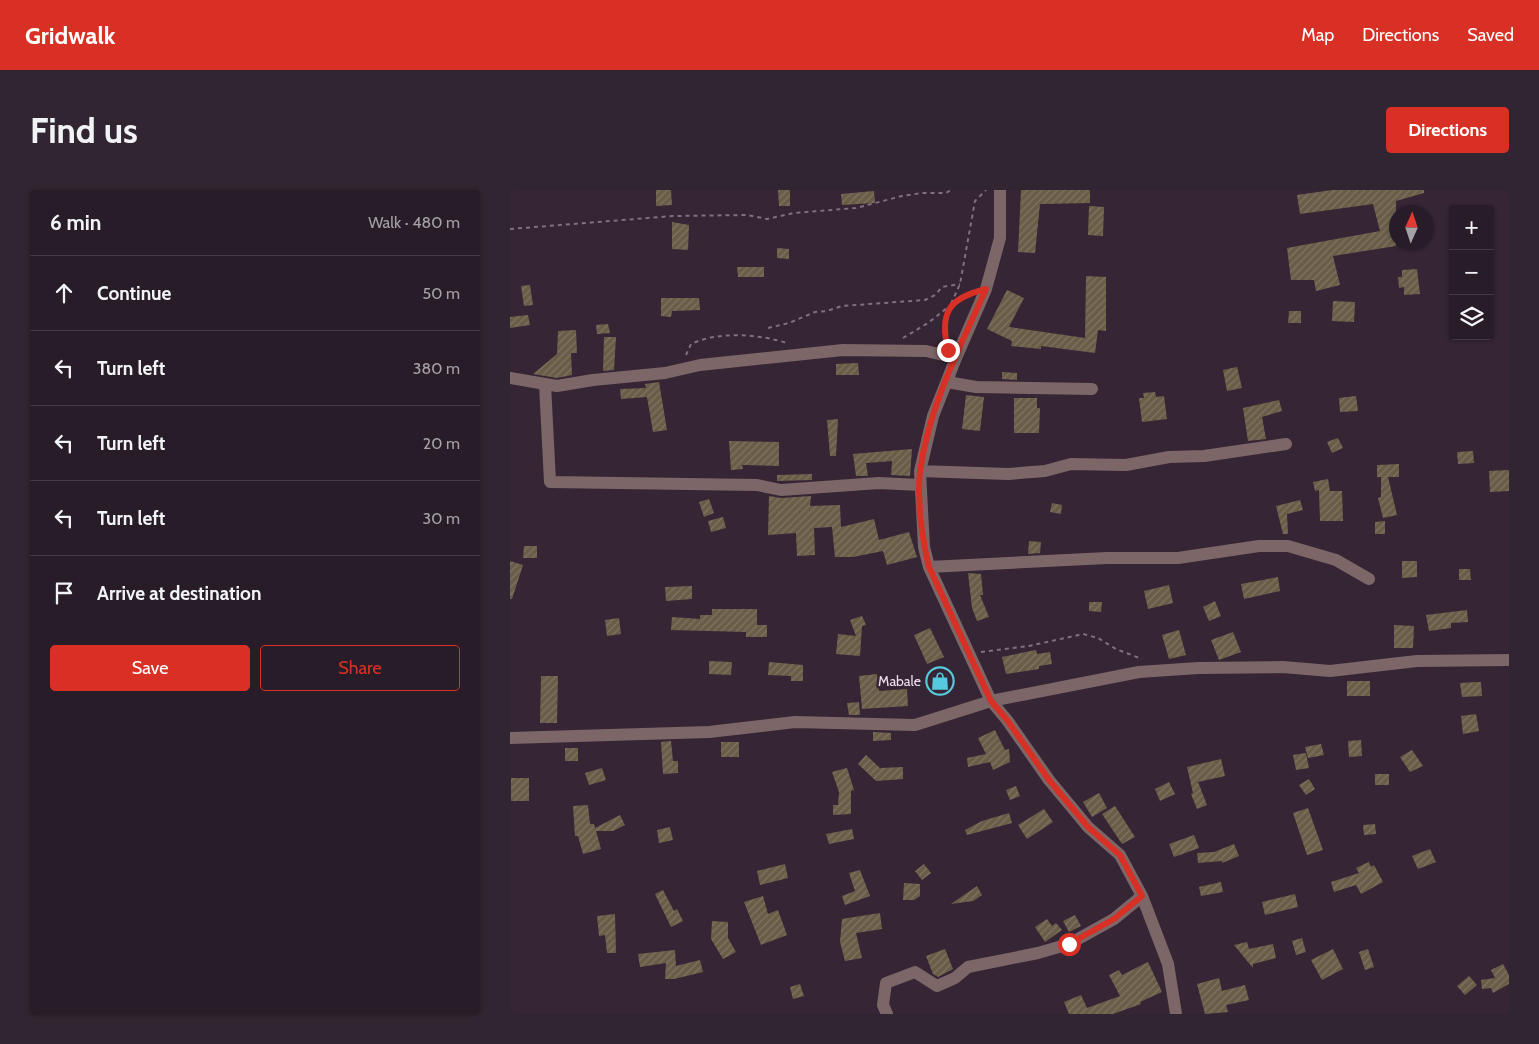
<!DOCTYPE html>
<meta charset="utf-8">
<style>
:root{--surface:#281c28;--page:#302530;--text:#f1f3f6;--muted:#a5a1a8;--line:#443a45;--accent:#d93025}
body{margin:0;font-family:Cabin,sans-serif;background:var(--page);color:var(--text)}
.controls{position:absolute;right:15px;top:15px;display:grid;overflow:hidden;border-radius:5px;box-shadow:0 1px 4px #0004}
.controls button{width:45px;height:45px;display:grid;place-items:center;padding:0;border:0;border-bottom:1px solid var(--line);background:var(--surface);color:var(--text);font:25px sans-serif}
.compass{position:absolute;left:879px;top:15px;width:45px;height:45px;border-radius:50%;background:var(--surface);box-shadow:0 1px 4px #0004;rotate:3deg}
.stop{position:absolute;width:15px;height:15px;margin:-11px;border:4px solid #d93025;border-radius:50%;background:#fff}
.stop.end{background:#d93025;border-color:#fff;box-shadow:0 1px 5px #0008}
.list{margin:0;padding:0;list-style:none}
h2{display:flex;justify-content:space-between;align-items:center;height:65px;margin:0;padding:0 20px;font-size:21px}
h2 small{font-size:16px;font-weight:400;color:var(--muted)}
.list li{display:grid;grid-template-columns:32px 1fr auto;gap:15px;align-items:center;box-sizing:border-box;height:75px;padding:0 20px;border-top:1px solid var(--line)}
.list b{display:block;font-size:19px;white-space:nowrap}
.list em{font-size:16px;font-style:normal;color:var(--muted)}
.actions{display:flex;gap:10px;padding:15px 20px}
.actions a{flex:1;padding:11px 0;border:1px solid var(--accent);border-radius:5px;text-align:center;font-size:18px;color:var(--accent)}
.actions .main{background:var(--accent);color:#fff}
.icon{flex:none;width:28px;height:28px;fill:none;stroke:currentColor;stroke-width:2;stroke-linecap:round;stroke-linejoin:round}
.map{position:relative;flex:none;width:999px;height:824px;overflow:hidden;border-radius:5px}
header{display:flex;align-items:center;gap:30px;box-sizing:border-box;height:70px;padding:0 25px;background:var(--accent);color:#fff}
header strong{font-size:24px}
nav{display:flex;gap:28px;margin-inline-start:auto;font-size:18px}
.intro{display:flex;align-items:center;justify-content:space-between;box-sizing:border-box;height:120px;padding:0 30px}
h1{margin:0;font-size:35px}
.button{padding:12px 22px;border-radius:5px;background:var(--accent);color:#fff;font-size:18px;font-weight:700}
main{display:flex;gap:30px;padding:0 30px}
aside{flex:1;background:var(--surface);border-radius:5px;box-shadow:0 1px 4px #0004}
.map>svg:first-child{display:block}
.building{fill:url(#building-hatch)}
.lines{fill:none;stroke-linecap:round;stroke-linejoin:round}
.path{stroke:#80717f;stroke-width:2;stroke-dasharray:4 4;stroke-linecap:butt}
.minor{stroke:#7c6667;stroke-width:12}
.route{stroke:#d93025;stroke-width:6}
.labels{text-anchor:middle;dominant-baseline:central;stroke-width:5;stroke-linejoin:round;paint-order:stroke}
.poi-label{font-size:14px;fill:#ebdfea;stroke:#362535;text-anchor:end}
</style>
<header>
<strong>Gridwalk</strong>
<nav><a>Map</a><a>Directions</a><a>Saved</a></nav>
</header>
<div class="intro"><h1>Find us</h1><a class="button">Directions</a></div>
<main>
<aside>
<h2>6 min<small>Walk · 480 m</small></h2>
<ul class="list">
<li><svg class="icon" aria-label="ahead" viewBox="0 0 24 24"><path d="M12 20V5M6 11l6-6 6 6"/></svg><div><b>Continue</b></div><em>50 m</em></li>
<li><svg class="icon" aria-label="left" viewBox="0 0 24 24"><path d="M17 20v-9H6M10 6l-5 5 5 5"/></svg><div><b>Turn left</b></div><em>380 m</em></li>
<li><svg class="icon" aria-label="left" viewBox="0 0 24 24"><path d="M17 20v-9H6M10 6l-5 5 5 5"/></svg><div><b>Turn left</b></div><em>20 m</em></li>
<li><svg class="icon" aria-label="left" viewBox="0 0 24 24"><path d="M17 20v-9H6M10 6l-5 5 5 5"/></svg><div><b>Turn left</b></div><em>30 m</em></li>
<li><svg class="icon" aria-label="arrive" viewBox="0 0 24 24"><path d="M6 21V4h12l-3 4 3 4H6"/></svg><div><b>Arrive at destination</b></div></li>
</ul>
<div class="actions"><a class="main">Save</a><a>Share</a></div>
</aside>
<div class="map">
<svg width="999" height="824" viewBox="0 0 999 824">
<defs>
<pattern id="building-hatch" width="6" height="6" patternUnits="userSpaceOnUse" patternTransform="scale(1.25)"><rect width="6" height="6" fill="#6a5d48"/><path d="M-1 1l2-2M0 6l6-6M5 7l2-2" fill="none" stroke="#7f7463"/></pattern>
</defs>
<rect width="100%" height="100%" fill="#362535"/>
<path class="building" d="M 146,0 L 161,0 L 162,15 L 146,16 Z
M 268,0 L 280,0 L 280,16 L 269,16 Z
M 511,0 L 580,0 L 580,13 L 530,14 L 525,63 L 508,62 Z
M 822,0 L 914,0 L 914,3 L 886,11 L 886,56 L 823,66 L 830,95 L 806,101 L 804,90 L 781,90 L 777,58 L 870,41 L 863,14 L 790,24 L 787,5 Z
M 364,1 L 365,13 L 332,15 L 331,4 Z
M 579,16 L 594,17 L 593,46 L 578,45 Z
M 162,32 L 179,35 L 178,60 L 162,59 Z
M 267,58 L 279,59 L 279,69 L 267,68 Z
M 227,77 L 254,77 L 254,87 L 228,87 Z
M 907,79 L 910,104 L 894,105 L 894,97 L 889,98 L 888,87 L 892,87 L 892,80 Z
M 576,86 L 596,87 L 596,141 L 588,140 L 585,163 L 531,156 L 531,159 L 501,156 L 502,151 L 477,139 L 497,100 L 514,108 L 499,137 L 575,148 Z
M 20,95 L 23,115 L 14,116 L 11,96 Z
M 151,108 L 189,108 L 190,120 L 162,121 L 161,127 L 151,126 Z
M 823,111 L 845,112 L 844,132 L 822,131 Z
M 779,121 L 791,121 L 791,133 L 778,133 Z
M 18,125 L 20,135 L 0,138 L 0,127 Z
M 98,134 L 100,143 L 87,144 L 86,135 Z
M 66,140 L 67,163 L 61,163 L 62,185 L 47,188 L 23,184 L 47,164 L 48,141 Z
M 94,147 L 106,147 L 104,180 L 93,181 Z
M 348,173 L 349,185 L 326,185 L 326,174 Z
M 727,177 L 732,198 L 717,201 L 713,180 Z
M 492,182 L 507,183 L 507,190 L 492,189 Z
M 149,192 L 157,240 L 143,242 L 137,207 L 111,209 L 110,199 L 136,198 L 135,194 Z
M 645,202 L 646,207 L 654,206 L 657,229 L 632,232 L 629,208 L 634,208 L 633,203 Z
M 456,205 L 474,207 L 470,241 L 452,239 Z
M 846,206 L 848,221 L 830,222 L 829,208 Z
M 504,208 L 527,208 L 527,218 L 530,218 L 529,243 L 504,243 Z
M 769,210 L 772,221 L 752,227 L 756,249 L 738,251 L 733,218 Z
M 328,229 L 326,266 L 320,266 L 317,230 Z
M 828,248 L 833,258 L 822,263 L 817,252 Z
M 219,251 L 269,252 L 269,276 L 232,275 L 233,279 L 221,280 Z
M 402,259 L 400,286 L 381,285 L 382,271 L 356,273 L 358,286 L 346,286 L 343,264 Z
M 963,261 L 964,273 L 948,274 L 947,262 Z
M 889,274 L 889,287 L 878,287 L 887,325 L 873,328 L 868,308 L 871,307 L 871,287 L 867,287 L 867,275 Z
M 999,280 L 999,301 L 980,302 L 979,281 Z
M 302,284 L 302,290 L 267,291 L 267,285 Z
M 818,289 L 820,301 L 832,301 L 833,331 L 810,331 L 809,300 L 805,301 L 803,292 Z
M 259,306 L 271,308 L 301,306 L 300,316 L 330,315 L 331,337 L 364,329 L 369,350 L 399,342 L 407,367 L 377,375 L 373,361 L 343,367 L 325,367 L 322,337 L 304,338 L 305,365 L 287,366 L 286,343 L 258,345 Z
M 199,309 L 204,323 L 194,327 L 189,312 Z
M 790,310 L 793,320 L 777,324 L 778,344 L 773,344 L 766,316 Z
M 542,313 L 552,315 L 551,324 L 540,322 Z
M 213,327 L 216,338 L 201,342 L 198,331 Z
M 875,331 L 875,344 L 865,344 L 865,332 Z
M 519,351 L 531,352 L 530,363 L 518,364 Z
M 14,356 L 27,356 L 27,368 L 13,368 Z
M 0,371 L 13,375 L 2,409 L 0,409 Z
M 892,371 L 907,371 L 907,387 L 892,388 Z
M 949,379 L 960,379 L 961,390 L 949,390 Z
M 458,383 L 471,384 L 473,405 L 470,405 L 479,427 L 467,431 L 462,418 Z
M 768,387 L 770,401 L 734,409 L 731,394 Z
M 659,395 L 663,413 L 638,419 L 634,401 Z
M 182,396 L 182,409 L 156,411 L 155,397 Z
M 705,411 L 711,426 L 699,431 L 693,417 Z
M 579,412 L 592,412 L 591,422 L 579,421 Z
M 202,419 L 247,419 L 247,435 L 257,435 L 257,447 L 236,447 L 236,442 L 161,440 L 162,427 L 190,429 L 190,425 L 202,425 Z
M 957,420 L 958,432 L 941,433 L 941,438 L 919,441 L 916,425 Z
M 352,426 L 356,435 L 352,436 L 350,466 L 326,464 L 328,444 L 346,446 L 340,430 Z
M 109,428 L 111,444 L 97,446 L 95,430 Z
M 884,435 L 904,436 L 903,458 L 884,458 Z
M 420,438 L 434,467 L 417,474 L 404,445 Z
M 669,440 L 676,465 L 659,469 L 652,445 Z
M 723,442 L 731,462 L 709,470 L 701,450 Z
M 526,460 L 527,464 L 540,462 L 542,474 L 529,476 L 529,479 L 496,484 L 492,467 Z
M 199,471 L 222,472 L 221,485 L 199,484 Z
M 259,472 L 293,475 L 293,491 L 281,491 L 281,486 L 258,485 Z
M 367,484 L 369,501 L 397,499 L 398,516 L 352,519 L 349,486 Z
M 31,486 L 48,486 L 47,533 L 30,533 Z
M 837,491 L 860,491 L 860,506 L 837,506 Z
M 967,492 L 971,492 L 972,506 L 952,507 L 950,493 Z
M 349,512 L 350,525 L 339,525 L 337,513 Z
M 966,524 L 969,541 L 953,544 L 951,526 Z
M 485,540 L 495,560 L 499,559 L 500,572 L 483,580 L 480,572 L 458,577 L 457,568 L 476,564 L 468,548 Z
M 363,542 L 381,543 L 381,550 L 363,551 Z
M 851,550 L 852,566 L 839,567 L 838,551 Z
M 161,551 L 163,571 L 168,571 L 168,583 L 153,584 L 151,552 Z
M 211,552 L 229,552 L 229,567 L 211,567 Z
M 811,554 L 814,565 L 798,568 L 795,557 Z
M 55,558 L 68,558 L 68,571 L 55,571 Z
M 902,560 L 913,576 L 900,582 L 890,567 Z
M 796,563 L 799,578 L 786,580 L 783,565 Z
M 356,565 L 370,578 L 393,577 L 393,589 L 366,591 L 348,574 Z
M 711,569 L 715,586 L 688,592 L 697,615 L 687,619 L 681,604 L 683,603 L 677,577 Z
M 92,578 L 96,590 L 79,595 L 75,583 Z
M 337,578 L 344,600 L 341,601 L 341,624 L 323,625 L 323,615 L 328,615 L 329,602 L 322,582 Z
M 865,584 L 879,584 L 879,595 L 865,595 Z
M 1,588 L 19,588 L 19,611 L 1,611 Z
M 799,589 L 805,599 L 796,605 L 789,595 Z
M 659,592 L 665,604 L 650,611 L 645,599 Z
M 506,596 L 510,606 L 500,610 L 496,600 Z
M 589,603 L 597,618 L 582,627 L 573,612 Z
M 78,615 L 80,634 L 84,634 L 85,638 L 110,625 L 115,635 L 103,641 L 86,641 L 91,659 L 73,664 L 68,646 L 65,646 L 63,616 Z
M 605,616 L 625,647 L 612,654 L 592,624 Z
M 798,618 L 813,660 L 797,665 L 783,623 Z
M 534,619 L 543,632 L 517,649 L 508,635 Z
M 499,623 L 502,633 L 457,645 L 455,640 L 472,631 Z
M 865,634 L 866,644 L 854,645 L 853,635 Z
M 160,637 L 163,650 L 149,653 L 147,640 Z
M 342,639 L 344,649 L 319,654 L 316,644 Z
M 684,645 L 689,658 L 664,667 L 659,654 Z
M 724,654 L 729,666 L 712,673 L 712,671 L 688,673 L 687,663 L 704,662 Z
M 920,659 L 926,672 L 908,679 L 902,666 Z
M 859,672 L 861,677 L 864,675 L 873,692 L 851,704 L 846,695 L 824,702 L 821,692 L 849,683 L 846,678 Z
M 275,674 L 278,688 L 250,695 L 247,681 Z
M 414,674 L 421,683 L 412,690 L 405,681 Z
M 350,680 L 360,706 L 335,715 L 332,706 L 345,701 L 339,683 Z
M 711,692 L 713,702 L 691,706 L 689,697 Z
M 394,693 L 410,694 L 410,706 L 404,710 L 393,710 Z
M 467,696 L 472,705 L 463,711 L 441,714 Z
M 153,700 L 164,721 L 167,719 L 173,731 L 161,737 L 145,704 Z
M 785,704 L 788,717 L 755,725 L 752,712 Z
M 253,706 L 258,724 L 268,720 L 277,745 L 251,755 L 234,712 Z
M 370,723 L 372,739 L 346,743 L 352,768 L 335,771 L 330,752 L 332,729 Z
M 105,724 L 106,763 L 97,763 L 95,745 L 89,746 L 87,726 Z
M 565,725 L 571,736 L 559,742 L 553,731 Z
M 537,729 L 542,736 L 546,733 L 552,740 L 535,752 L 525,737 Z
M 202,731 L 218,732 L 218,748 L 226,762 L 213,769 L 201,749 Z
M 792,748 L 796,762 L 786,765 L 782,751 Z
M 737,752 L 739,759 L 763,754 L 766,768 L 743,774 L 743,778 L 724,755 Z
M 435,759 L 443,779 L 428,787 L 423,784 L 416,766 Z
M 823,759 L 833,779 L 812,790 L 801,770 Z
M 858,759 L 864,777 L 855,780 L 849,762 Z
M 165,760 L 166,776 L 190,770 L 193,782 L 164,789 L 155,789 L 156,773 L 130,777 L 128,764 Z
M 638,772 L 652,802 L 630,812 L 631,814 L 603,824 L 559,824 L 554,812 L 571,805 L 577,818 L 610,806 L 599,785 L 609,780 L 612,785 Z
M 993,774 L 999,785 L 999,794 L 983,803 L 981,798 L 972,799 L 971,790 L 985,788 L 981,780 Z
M 959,786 L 967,795 L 955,805 L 947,796 Z
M 709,788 L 712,801 L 735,795 L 739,810 L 716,815 L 718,822 L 695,824 L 687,794 Z
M 290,794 L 294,806 L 283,809 L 280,797 Z"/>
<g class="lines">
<path class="path" d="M 0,39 L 163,26 L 237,25 L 257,29 L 284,23 L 346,18 L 392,6 L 412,3 L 436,3 L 441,0
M 258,138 L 279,133 L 305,122 L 317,121 L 332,116 L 415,110 L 425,105 L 432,97 L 450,94
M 393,148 L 418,133 L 455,104 L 461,102
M 436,152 L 433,139 L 440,116 L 450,94 L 465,11 L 476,0
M 176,165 L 181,154 C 209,141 248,144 277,153
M 471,462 L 519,456 L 573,444 L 588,448 L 606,459 L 632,469"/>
<path class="minor" d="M 490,0 L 490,48 L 476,99 L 446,168 L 423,226 L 410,281 L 414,357 L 419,377 L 481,511 L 497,530 L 539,590 L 578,637 L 610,665 L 632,706 L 658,774 L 666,824
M 0,188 L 47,196 L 83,190 L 155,183 L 190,175 L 333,160 L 416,161 L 446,168
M 437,192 L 466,197 L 582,199
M 35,194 L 40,292 L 247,295 L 271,300 L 369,293 L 410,295
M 410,281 L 498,284 L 535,281 L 561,274 L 616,275 L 659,267 L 694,266 L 776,254
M 419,377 L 597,368 L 668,368 L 749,356 L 778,356 L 826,370 L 859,389
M 0,548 L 199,542 L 285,532 L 405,535 L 481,511 L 629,482 L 688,478 L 773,477 L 820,481 L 907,471 L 999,470
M 377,824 L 373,815 L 376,793 L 405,782 L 427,796 L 445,788 L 458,777 L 528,763 L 559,754 L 604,729 L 632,706"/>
</g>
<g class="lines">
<path class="route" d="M 438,160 C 429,122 439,108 476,99 C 450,157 418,218 410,282 C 407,310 412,349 419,377 L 481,511 L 497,530 L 539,590 L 578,637 L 610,665 L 632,706 L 604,729 L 559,754"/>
</g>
<defs>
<g id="shop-ring" transform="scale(1.4375)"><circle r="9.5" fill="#362535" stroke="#55cadf" stroke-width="1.5"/><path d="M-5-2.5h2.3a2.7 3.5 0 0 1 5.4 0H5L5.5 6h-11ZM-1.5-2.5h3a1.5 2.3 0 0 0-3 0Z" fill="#55cadf"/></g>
</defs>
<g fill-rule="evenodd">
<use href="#shop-ring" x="430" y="491"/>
</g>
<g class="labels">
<g class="poi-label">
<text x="411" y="491">Mabale</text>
</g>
</g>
</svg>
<div class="controls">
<button>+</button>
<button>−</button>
<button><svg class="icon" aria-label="layers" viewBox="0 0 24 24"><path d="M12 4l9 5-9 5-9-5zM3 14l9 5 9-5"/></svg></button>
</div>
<svg class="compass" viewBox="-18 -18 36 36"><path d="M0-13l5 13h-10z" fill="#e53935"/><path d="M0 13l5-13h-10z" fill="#a5a1a8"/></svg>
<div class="stop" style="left:559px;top:754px"></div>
<div class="stop end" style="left:438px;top:160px"></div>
</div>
</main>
